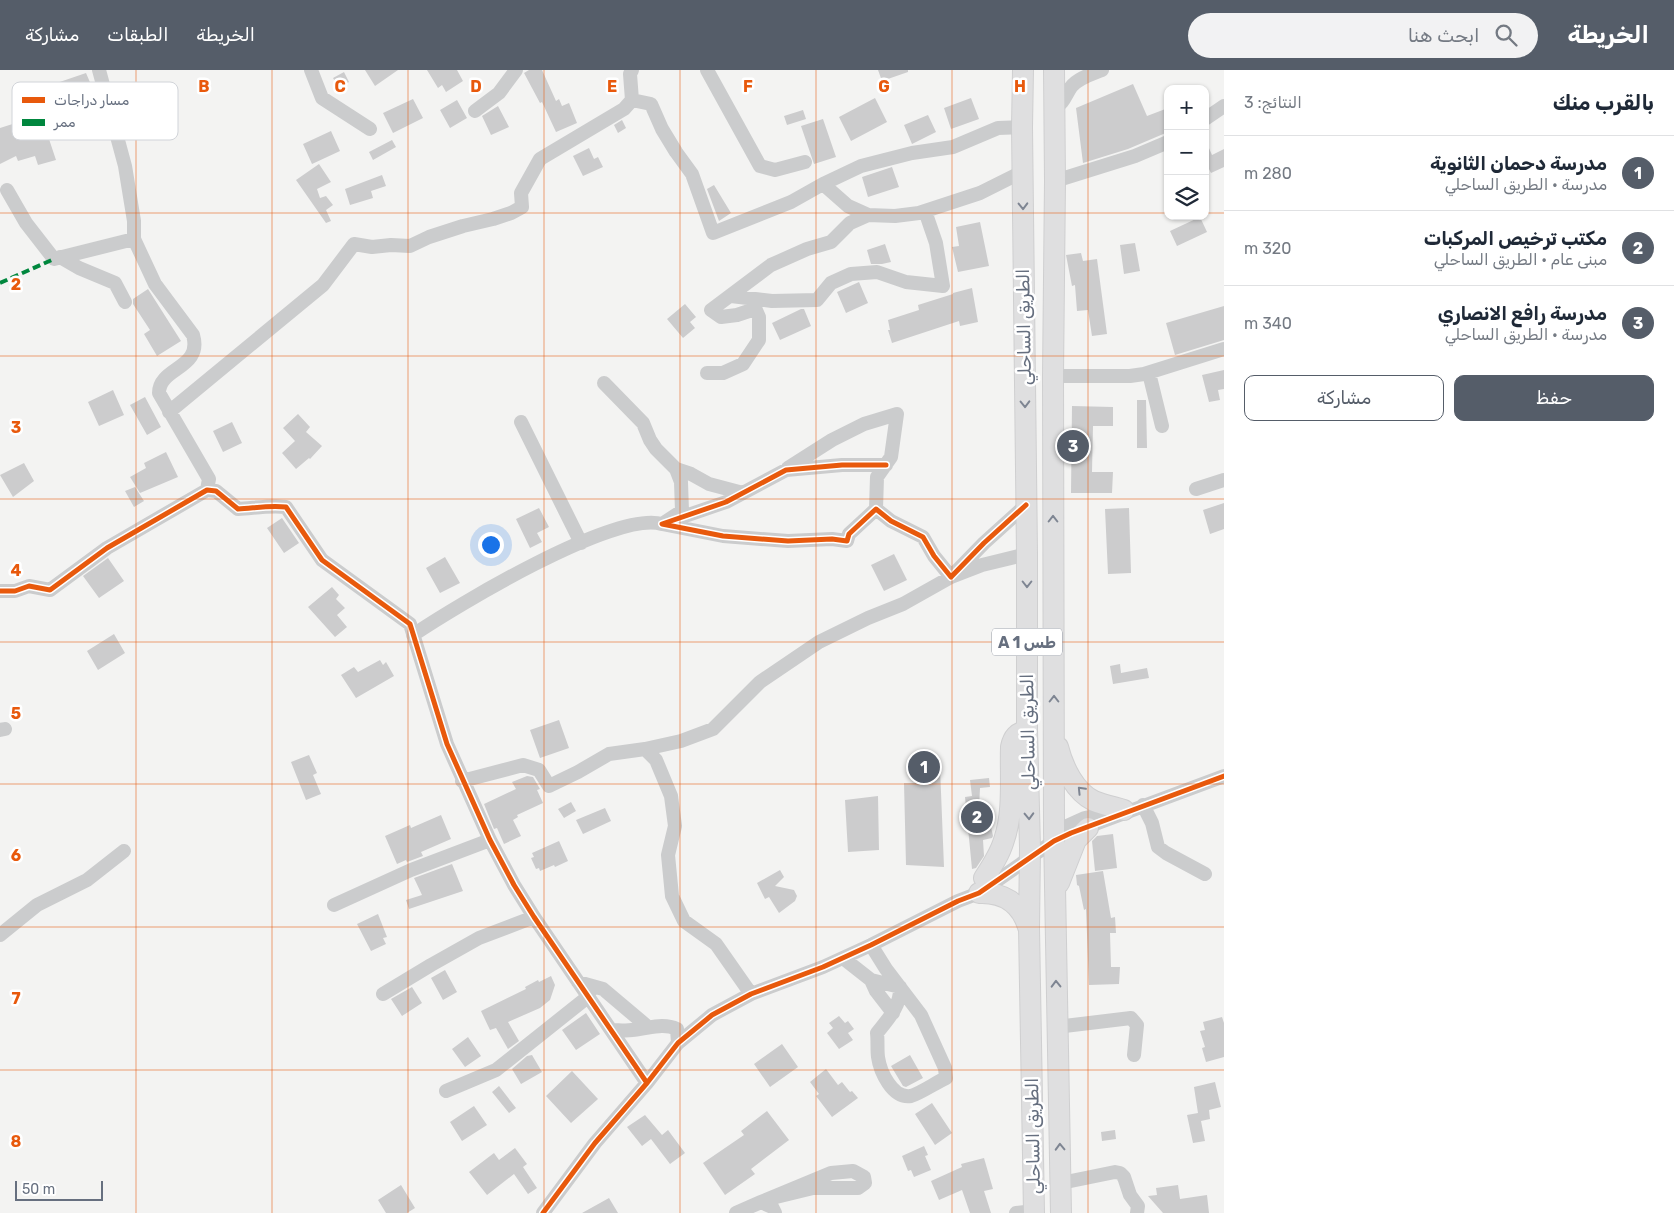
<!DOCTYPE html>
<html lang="ar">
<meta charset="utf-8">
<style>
:root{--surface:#fff;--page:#f2f2f3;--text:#1f2937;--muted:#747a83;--line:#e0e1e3;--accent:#555d69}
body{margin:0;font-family:Rubik,Cairo,sans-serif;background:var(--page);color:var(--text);direction:rtl}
.controls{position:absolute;right:15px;top:15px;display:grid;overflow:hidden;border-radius:10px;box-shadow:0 1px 4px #0004}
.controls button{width:45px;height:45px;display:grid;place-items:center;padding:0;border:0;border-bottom:1px solid var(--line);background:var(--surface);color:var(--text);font:25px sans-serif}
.scale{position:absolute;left:15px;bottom:12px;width:88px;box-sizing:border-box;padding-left:5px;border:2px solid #666f7f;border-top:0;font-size:14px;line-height:18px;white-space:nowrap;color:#666f7f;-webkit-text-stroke:4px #fff;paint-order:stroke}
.you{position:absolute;left:490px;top:474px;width:18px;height:18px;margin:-12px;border:4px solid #fff;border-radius:50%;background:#1a73e8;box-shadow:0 0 0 8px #1a73e833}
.badge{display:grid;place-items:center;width:32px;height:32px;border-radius:50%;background:var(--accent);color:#fff;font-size:16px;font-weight:700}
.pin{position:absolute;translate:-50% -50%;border:2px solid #fff;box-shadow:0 1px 5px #0006}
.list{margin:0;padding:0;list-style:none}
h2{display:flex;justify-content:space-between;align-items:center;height:65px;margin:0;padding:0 20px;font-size:21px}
h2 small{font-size:16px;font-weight:400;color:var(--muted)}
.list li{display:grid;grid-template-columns:32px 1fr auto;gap:15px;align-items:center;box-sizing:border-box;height:75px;padding:0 20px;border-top:1px solid var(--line)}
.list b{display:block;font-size:19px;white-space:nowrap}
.list p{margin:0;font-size:16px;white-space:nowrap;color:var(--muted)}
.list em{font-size:16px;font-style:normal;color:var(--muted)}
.actions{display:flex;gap:10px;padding:15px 20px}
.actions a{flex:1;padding:11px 0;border:1px solid var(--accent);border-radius:10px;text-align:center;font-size:18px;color:var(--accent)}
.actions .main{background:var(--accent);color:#fff}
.icon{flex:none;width:28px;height:28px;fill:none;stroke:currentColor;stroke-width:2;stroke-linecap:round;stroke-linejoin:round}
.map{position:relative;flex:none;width:1224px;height:1143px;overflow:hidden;direction:ltr}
header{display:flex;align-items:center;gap:30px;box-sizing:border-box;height:70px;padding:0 25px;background:var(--accent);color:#fff}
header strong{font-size:24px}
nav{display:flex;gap:28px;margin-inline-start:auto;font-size:18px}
.search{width:350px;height:45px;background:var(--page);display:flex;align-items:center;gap:12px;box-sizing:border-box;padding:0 18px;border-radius:28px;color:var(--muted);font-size:19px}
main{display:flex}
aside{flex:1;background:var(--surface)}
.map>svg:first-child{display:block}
.building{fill:#cccccd}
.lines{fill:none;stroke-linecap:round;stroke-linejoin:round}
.highway-casing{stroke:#cfcfd0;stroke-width:22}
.minor{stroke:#cbcccd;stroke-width:14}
.highway{stroke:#dfdfe0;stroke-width:20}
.quiet{stroke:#00873e;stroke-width:4;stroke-dasharray:8 4;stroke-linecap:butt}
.cycleway-casing{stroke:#fff;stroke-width:8}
.cycleway{stroke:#e8590c;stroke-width:5}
.oneway{stroke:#7e8592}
.grid{fill:none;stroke:#e8590c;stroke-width:1;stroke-opacity:0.55}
.labels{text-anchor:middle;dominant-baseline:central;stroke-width:5;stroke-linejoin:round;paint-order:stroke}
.shield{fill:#fff;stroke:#949aa5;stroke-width:1}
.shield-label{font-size:16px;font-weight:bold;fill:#666f7f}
.street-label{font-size:18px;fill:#666f7f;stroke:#fff}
.key{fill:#fff;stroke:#d1d4d9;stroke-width:1}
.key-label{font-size:14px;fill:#666f7f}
.grid-label{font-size:16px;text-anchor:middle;font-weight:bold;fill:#e8590c;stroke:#fff;stroke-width:5;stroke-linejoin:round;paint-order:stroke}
</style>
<header>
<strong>الخريطة</strong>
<div class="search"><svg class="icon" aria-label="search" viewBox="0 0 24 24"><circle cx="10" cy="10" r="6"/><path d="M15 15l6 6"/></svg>ابحث هنا</div>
<nav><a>الخريطة</a><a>الطبقات</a><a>مشاركة</a></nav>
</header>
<main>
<aside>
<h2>بالقرب منك<small>النتائج: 3</small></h2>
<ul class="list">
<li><span class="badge">1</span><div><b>مدرسة دحمان الثانوية</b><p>مدرسة · الطريق الساحلي</p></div><em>280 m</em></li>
<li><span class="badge">2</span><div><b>مكتب ترخيص المركبات</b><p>مبنى عام · الطريق الساحلي</p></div><em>320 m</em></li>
<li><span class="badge">3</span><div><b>مدرسة رافع الانصاري</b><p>مدرسة · الطريق الساحلي</p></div><em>340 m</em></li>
</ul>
<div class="actions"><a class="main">حفظ</a><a>مشاركة</a></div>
</aside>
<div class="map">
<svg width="1224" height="1143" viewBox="0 0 1224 1143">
<rect width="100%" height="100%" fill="#f3f3f2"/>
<path class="building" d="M 365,0 L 398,0 L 375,16 Z
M 427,0 L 457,0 L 463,11 L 446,22 L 442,15 L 438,18 Z
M 529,0 L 542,0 L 556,31 L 559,29 L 562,36 L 569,33 L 577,53 L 556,62 L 542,32 L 540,33 L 524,3 Z
M 878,0 L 908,0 L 908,2 L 882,11 Z
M 344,2 L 349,12 L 339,18 L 333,8 Z
M 86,3 L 92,17 L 52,35 L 45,17 Z
M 1133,14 L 1147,46 L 1168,38 L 1168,62 L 1128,79 L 1083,93 L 1076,38 Z
M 875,28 L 887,52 L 851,71 L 839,47 Z
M 971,28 L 979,49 L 951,59 L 944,38 Z
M 413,29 L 423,48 L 393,63 L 383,43 Z
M 457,30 L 467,48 L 450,58 L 440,40 Z
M 498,36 L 509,57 L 491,65 L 482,46 Z
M 803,40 L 806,49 L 787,55 L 784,46 Z
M 41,45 L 56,90 L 38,95 L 35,86 L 18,91 L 16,86 L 0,94 L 0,58 Z
M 928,45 L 936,62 L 912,74 L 904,55 Z
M 823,49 L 836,87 L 814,94 L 801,56 Z
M 622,50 L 626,58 L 618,63 L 614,55 Z
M 331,61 L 340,81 L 312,94 L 303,74 Z
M 1205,69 L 1212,85 L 1224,79 L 1224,97 L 1211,103 L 1208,97 L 1205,99 Z
M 392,70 L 396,77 L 373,90 L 369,82 Z
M 589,78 L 594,89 L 598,87 L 603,97 L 583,106 L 573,86 Z
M 319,94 L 331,112 L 317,119 L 320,128 L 326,126 L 333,135 L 326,140 L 331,151 L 326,153 L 296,110 Z
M 892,97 L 899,117 L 868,127 L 862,107 Z
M 382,105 L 386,116 L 371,121 L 373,128 L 350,135 L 345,119 Z
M 714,115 L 731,143 L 719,151 L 707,119 Z
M 1200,147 L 1207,162 L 1177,176 L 1170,161 Z
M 980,152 L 989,196 L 958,202 L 952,177 L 959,176 L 956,157 Z
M 1135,173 L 1140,201 L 1124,204 L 1120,175 Z
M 885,174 L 891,192 L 882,194 L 871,194 L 867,180 Z
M 1081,183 L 1083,191 L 1097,189 L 1107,264 L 1092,266 L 1088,240 L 1077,241 L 1075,215 L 1072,216 L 1066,185 Z
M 859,212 L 868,233 L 846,243 L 837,222 Z
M 972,218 L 978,252 L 960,256 L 959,251 L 892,273 L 888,260 L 890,260 L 888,250 L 919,240 L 918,235 L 953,224 L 953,223 Z
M 148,219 L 181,271 L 157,286 L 144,264 L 150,260 L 133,234 L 133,229 Z
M 685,234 L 696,247 L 690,252 L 695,258 L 683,268 L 667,249 Z
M 1224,236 L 1224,270 L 1175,285 L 1166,253 Z
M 801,239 L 804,239 L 811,256 L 780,270 L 772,253 Z
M 1224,300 L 1224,319 L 1218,320 L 1220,330 L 1209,332 L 1202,305 Z
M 113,320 L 124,345 L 99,356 L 88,332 Z
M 145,327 L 161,357 L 147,365 L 130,335 Z
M 1137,330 L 1146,330 L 1147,378 L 1137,378 Z
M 1072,336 L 1113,337 L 1113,356 L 1093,356 L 1092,402 L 1113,402 L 1112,423 L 1071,423 Z
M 298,344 L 310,357 L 306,362 L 322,376 L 310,389 L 309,388 L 296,399 L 282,383 L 295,371 L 283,358 Z
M 232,352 L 242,373 L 223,382 L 213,361 Z
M 166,382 L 178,407 L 140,423 L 130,407 L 146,398 L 144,393 Z
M 24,393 L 34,411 L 13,427 L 0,405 Z
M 135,417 L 144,431 L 134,437 L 125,421 Z
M 1224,433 L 1224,459 L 1210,464 L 1203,440 Z
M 539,438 L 549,457 L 537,463 L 542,472 L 530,478 L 516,449 Z
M 1129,438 L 1131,503 L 1108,504 L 1105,439 Z
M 282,448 L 299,473 L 284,483 L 267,458 Z
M 894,484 L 907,510 L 884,521 L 871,495 Z
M 445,487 L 460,513 L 440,523 L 426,498 Z
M 108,488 L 124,511 L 99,528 L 83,506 Z
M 332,517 L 339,525 L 336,529 L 345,538 L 337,545 L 347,557 L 335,567 L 308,537 Z
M 114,564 L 125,583 L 98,600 L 87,581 Z
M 380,590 L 383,595 L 386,592 L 394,606 L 356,628 L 341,605 L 354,597 L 358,602 Z
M 1120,594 L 1121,603 L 1147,598 L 1149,608 L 1113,614 L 1110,596 Z
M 559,650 L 569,678 L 540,688 L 530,660 Z
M 309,685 L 317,703 L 313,705 L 321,724 L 306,730 L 291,692 Z
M 924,696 L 940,697 L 944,797 L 906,795 L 904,713 L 924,713 Z
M 527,706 L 533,707 L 540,719 L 537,720 L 543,733 L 517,745 L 518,747 L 513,750 L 521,766 L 504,774 L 497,758 L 494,759 L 484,734 L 516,719 L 512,712 Z
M 989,708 L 990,717 L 980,718 L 979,738 L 984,739 L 984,747 L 989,748 L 993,766 L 992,768 L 983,770 L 984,786 L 976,798 L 972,799 L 965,727 L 972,726 L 970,710 Z
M 878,726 L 879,780 L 848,782 L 845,730 Z
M 571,732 L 576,741 L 564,748 L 558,739 Z
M 605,738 L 611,751 L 583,764 L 576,750 Z
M 441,745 L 451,769 L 421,782 L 423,786 L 407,792 L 406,790 L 397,794 L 385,766 L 410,755 L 411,758 Z
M 1113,764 L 1117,798 L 1095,801 L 1092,771 L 1097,766 Z
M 559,771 L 568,791 L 555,797 L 554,795 L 540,801 L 539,798 L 536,799 L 531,788 L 534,787 L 532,783 Z
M 452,794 L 463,821 L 409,839 L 406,830 L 422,825 L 414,808 Z
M 780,800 L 784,807 L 775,816 L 794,820 L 797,826 L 795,831 L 779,843 L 769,827 L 765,829 L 757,813 Z
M 1103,801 L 1111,848 L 1115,847 L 1116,863 L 1110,863 L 1111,897 L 1120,897 L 1119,914 L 1089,915 L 1086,839 L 1084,840 L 1079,816 L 1077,815 L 1076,805 Z
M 378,844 L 387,867 L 383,868 L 386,874 L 371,881 L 357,854 Z
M 445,900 L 457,922 L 443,930 L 431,908 Z
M 551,906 L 555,915 L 550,930 L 540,938 L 508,952 L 519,971 L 508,979 L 496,958 L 490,960 L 481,941 L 526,919 L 525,917 L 538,910 L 539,912 Z
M 412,917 L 422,933 L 402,946 L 391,929 Z
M 586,943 L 600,964 L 576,980 L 562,960 Z
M 839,946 L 845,953 L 848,951 L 854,959 L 848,963 L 853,970 L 839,979 L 827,963 L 833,958 L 829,953 Z
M 1222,947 L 1224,953 L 1224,987 L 1206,992 L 1202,978 L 1205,977 L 1200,961 L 1205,960 L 1203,952 Z
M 468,967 L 481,986 L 465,997 L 452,979 Z
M 782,974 L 798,997 L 770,1017 L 754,994 Z
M 532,985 L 542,1002 L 521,1014 L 512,999 L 527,986 Z
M 910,985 L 923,1008 L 906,1017 L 903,1016 L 891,996 Z
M 826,999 L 838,1015 L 842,1012 L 850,1022 L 852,1021 L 858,1028 L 832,1047 L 816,1026 L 819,1024 L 810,1012 Z
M 572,1001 L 598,1029 L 571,1053 L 546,1026 Z
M 1215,1012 L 1221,1037 L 1209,1040 L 1210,1049 L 1201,1051 L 1205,1071 L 1193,1073 L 1187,1045 L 1198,1043 L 1194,1017 Z
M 499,1016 L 516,1038 L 509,1043 L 492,1022 Z
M 932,1033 L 952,1063 L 935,1075 L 915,1044 Z
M 474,1036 L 487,1055 L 462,1071 L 450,1052 Z
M 767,1041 L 789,1070 L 751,1099 L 755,1104 L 725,1125 L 703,1093 L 744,1065 L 741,1061 Z
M 645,1045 L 662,1065 L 668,1060 L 685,1083 L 670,1094 L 651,1069 L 642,1076 L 627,1057 Z
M 1115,1060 L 1116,1069 L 1102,1071 L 1101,1062 Z
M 924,1076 L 928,1085 L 925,1086 L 931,1100 L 914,1107 L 911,1100 L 908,1101 L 902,1086 Z
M 515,1078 L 527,1094 L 523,1097 L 537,1118 L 528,1124 L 514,1104 L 487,1125 L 469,1102 L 494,1083 L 499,1090 Z
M 984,1088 L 993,1119 L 984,1121 L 991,1143 L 970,1143 L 962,1120 L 939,1130 L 931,1111 L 962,1097 L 961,1094 Z
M 401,1115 L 415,1138 L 407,1143 L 386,1143 L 378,1130 Z
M 1178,1115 L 1180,1129 L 1207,1125 L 1209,1143 L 1163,1143 L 1148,1126 L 1157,1125 L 1156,1118 Z
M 609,1128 L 618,1143 L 582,1143 Z"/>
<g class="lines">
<g class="highway-casing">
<path id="highway" d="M 1023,0 L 1022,57 L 1027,484 L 1027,660 L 1030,778 L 1029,858 L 1034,1143
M 1054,0 L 1055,111 L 1053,306 L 1054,762 L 1061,1143
M 1058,677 C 1063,697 1075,722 1094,731 C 1104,735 1114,737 1124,740
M 984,808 C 992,796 1000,784 1004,770 C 1014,741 1010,707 1011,677 C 1013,667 1017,663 1027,660
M 1059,813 L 1076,770 L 1088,758
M 979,823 C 1003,822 1021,833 1028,857"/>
</g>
<path class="minor" d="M 99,0 L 125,96 L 134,151 L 134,169 L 155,214 L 193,265 C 203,299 159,297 159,323 L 209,409 L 207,420
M 311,0 L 322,28 L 370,59
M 707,0 L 760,96 L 775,100 L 805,92
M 632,30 L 651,34 L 662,59 L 676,82 L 692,104 L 713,163 L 791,132 L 823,114 L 848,136 L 868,145
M 1054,39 C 1064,33 1065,26 1071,17 C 1078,8 1092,4 1102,0
M 475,41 L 499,23 L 516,0
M 1205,49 L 1224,36
M 1055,111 L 1135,86 L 1168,72
M 823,114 L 861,96 L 912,83 L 953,77 L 998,58 L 1022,57
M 7,120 L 26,153 L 54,189 L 134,169
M 60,187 L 79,198 L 115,213 L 125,232
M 731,226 L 772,231 L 817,230 L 831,213 L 851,204 L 877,202 L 906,212 L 943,216 L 936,173 L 925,141
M 755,239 L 737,245 L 721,247 L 711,240 L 771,195 L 807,179 L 831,172 L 850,153 L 868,145 L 895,146 L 919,143 L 980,123 L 1022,102
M 707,303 L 723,303 L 743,294 L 759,270 L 759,247 L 752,231
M 1149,303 L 1162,356
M 1053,306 L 1130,306 L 1144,304 L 1224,279
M 604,313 L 643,353 L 650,370 L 656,379 L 676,399 L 691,404 L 709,414 L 743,423
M 169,342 L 323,215 L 354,174 L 372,177 L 391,175 L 410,176 L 429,167 L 463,156 L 493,149 L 511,143 L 522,137 L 521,123 L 540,89 L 624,39 L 632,30 L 630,4 L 632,0
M 521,352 L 581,473
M 886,395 L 842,395 L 786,400 L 726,432 L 662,454 L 723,466 L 788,471 L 832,469 L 847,471 L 849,464 L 876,439 L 891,451 L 923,467 L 934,486 L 951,507 L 984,473 L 1026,435
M 788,398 L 832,370 L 864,354 L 897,344 L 891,387 L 877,407 L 876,439
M 1196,419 L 1224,410
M 0,521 L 15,521 L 29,516 L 50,520 L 107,478 L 207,420 L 216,421 L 238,439 C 255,438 270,435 286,437 L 322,490 L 410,554 L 447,674 L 490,770 L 514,815 L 534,847 L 647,1013
M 413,565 C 456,536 615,440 662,454 L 682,441 L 681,412 L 676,399
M 0,660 L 5,659
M 645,679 L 681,671 L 713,659 L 760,612 L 819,572 L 868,548 L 903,534 L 951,507 L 982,495 L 1027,484
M 462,711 L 523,695 L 539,700 L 549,716 L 578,702 L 609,684 L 645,679 L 656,690 L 671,726 L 675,756 L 668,785 L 672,826 L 684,851 L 716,874 L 751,924
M 1143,735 L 1152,753 L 1158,777 L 1166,783 L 1205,804
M 1054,762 L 1085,748 L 1111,742
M 334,835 L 411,800 L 490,770
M 0,865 L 37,835 L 87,810 L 124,781
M 843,888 L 871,910 L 900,917 C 901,936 888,949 877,963 C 878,971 877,979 878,987 C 880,1001 892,1029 911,1026 C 919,1024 937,1012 946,1008 L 945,998 L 921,945 L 886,899 L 871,875
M 871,910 L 876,921 L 893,943
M 578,912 L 603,919 L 648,957
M 383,924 L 431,895 L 479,868 L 534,847
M 1056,957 L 1131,948 L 1137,955 L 1134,985
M 611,960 C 618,960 626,961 632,960 C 648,959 662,952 677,959 L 678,973
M 446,1021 L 496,1000 L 589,926
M 1061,1113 L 1115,1102 L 1120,1103 L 1124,1107 L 1130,1125 L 1138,1136 L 1137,1143
M 761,1132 L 831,1103 L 853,1101 L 864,1107 L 865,1113 L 858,1118 L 813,1118 L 772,1128
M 543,1143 L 595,1073 L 647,1013 L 678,973 L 712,945 L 751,924 L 823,897 L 871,875 L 958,831 L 979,823 L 1054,771 L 1071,763 L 1224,706
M 736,1143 L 761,1132 L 772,1137 L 775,1143
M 1016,1143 L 1034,1141"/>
<use href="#highway" class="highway"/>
<path class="quiet" d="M 0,213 L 54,189"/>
<g class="cycleway-casing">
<path id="cycleway" d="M 886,395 L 842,395 L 786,400 L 726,432 L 662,454 L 723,466 L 788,471 L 832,469 L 847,471 L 849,464 L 876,439 L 891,451 L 923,467 L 934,486 L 951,507 L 984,473 L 1026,435
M 0,521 L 15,521 L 29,516 L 50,520 L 107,478 L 207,420 L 216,421 L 238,439 C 255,438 270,435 286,437 L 322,490 L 410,554 L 447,674 L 490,770 L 514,815 L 534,847 L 647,1013
M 543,1143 L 595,1073 L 647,1013 L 678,973 L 712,945 L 751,924 L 823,897 L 871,875 L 958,831 L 979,823 L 1054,771 L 1071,763 L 1224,706"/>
</g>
<use href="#cycleway" class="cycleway"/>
</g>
<defs><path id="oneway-chevron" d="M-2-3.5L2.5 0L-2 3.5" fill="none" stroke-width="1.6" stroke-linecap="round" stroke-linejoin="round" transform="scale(1.25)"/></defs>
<g class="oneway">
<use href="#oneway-chevron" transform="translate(1023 136) rotate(89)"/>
<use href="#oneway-chevron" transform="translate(1025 334) rotate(89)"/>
<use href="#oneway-chevron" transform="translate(1053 449) rotate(-90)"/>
<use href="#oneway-chevron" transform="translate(1027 514) rotate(90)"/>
<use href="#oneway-chevron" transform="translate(1054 629) rotate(-90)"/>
<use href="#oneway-chevron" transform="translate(1081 720) rotate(-134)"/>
<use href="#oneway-chevron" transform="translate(1029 746) rotate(88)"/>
<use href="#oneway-chevron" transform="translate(1056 914) rotate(-91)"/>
<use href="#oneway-chevron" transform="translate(1060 1077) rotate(-92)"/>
</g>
<path class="grid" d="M 136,0 L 136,1143M 272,0 L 272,1143M 408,0 L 408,1143M 544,0 L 544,1143M 680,0 L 680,1143M 816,0 L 816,1143M 952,0 L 952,1143M 1088,0 L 1088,1143M 0,143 L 1168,143M 1205,143 L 1224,143M 0,286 L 1224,286M 0,429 L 1224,429M 0,572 L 1224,572M 0,714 L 1224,714M 0,857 L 1224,857M 0,1000 L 1224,1000"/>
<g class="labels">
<rect class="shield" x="992" y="558.5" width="70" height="27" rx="4"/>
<g class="shield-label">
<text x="1027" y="572">A 1 طس</text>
</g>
<g class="street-label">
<text transform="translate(1024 257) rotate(-91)">الطريق الساحلي</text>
<text transform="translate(1028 662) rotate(-91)">الطريق الساحلي</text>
<text transform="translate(1033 1066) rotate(-91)">الطريق الساحلي</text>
</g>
</g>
<rect x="12" y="12" width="166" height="58" rx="8" class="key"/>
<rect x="22" y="27" width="23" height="6" fill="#e8590c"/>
<rect x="22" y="49" width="23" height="7" fill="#00873e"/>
<g class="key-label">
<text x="54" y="35">مسار دراجات</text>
<text x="54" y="57">ممر</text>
</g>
<g class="grid-label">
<text x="204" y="22">B</text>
<text x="340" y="22">C</text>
<text x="476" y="22">D</text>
<text x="612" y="22">E</text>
<text x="748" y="22">F</text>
<text x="884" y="22">G</text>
<text x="1020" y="22">H</text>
<text x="16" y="220">2</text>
<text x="16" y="363">3</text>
<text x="16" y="506">4</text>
<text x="16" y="649">5</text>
<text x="16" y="791">6</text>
<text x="16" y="934">7</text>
<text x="16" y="1077">8</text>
</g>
</svg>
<div class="controls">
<button>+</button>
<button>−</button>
<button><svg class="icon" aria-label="layers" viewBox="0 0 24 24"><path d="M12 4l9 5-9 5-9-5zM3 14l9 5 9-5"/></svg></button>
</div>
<div class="scale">50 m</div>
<div class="you"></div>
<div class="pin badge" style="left:924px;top:697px">1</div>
<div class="pin badge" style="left:977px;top:747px">2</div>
<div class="pin badge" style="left:1073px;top:376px">3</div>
</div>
</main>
